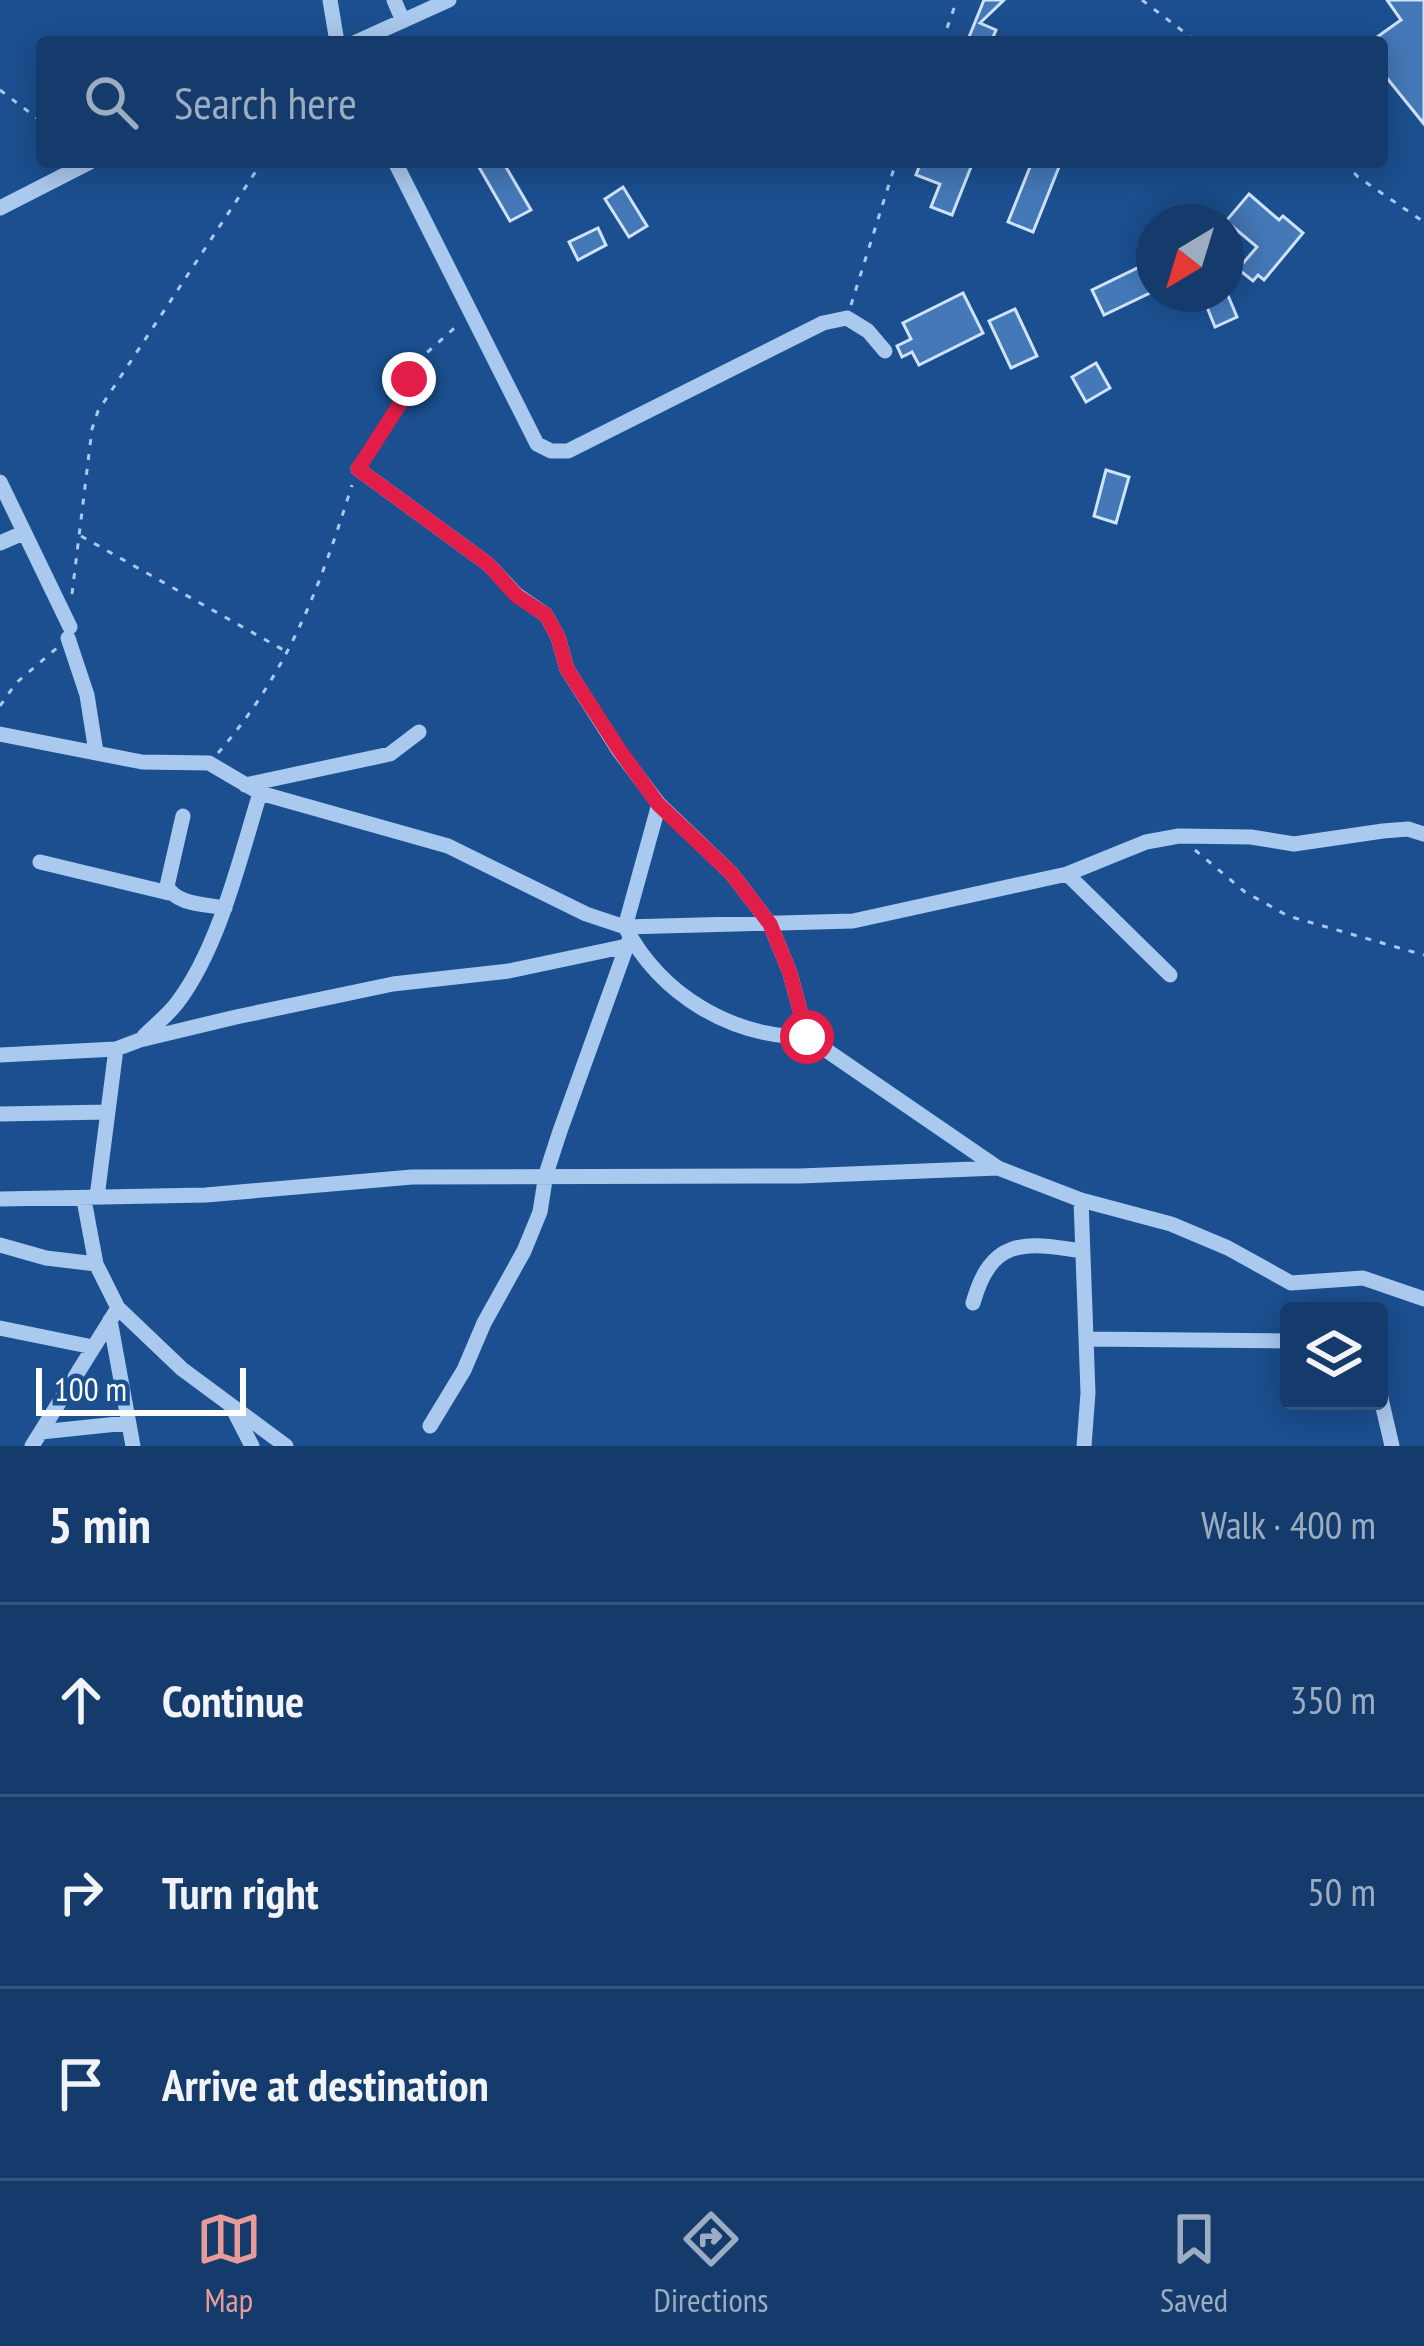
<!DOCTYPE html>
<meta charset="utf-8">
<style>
:root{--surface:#143b6b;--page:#1d4271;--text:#f1f3f6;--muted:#9dadc1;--line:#33557e;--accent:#e69b98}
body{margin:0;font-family:"PT Sans Narrow",sans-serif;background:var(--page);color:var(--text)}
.controls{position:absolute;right:36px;bottom:36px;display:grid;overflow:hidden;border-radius:12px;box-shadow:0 6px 30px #0003}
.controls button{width:108px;height:108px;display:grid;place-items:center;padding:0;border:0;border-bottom:3px solid var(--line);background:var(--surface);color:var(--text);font:60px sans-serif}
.compass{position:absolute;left:1136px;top:204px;width:108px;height:108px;border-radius:50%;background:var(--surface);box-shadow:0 6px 30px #0003;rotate:218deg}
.scale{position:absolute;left:36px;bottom:30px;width:210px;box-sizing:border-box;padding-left:12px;border:6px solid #fff;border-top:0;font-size:33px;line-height:42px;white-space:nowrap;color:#fff;-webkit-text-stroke:9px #1b4f8f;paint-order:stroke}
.stop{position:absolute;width:36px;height:36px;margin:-27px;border:9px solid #e11d48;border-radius:50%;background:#fff}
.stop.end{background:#e11d48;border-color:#fff;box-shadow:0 3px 12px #0008}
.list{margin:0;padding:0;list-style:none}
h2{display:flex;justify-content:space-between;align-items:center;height:156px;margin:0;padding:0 48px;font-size:51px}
h2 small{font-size:39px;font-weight:400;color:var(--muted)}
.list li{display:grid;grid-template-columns:78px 1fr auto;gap:36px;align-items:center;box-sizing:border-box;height:192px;padding:0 48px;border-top:3px solid var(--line)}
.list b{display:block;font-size:45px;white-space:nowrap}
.list em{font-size:39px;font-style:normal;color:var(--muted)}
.icon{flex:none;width:66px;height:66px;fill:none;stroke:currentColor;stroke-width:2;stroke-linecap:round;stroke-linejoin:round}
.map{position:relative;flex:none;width:1424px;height:1446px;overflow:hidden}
.search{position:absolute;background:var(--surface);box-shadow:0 6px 30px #0003;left:36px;right:36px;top:36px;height:132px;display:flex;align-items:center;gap:30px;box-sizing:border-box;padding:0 42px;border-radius:12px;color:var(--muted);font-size:45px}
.sheet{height:732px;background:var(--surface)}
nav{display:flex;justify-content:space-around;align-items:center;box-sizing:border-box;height:168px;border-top:3px solid var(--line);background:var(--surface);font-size:33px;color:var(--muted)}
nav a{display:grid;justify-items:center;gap:6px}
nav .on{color:var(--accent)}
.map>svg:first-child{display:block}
.building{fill:#4478b7;stroke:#cfe3fa;stroke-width:3}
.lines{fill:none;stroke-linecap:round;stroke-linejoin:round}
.path{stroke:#a9c9ee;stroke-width:3;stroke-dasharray:6 9;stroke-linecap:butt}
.minor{stroke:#a9c9ee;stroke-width:15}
.route{stroke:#e11d48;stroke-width:15}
</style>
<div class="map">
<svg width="1424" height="1446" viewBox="0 0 1424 1446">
<rect width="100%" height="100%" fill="#1b4f8f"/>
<path class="building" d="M 984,0 L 1004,0 L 980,23 L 996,30 L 991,42 L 967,42 Z
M 1387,0 L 1424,0 L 1424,124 L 1382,72 L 1382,42 L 1370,42 L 1401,20 Z
M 476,162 L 503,162 L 531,210 L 510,221 Z
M 921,162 L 973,162 L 952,215 L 931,207 L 940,184 L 916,175 Z
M 1032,162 L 1061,162 L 1033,232 L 1008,222 Z
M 623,187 L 647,226 L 629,237 L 605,199 Z
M 1249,194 L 1279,220 L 1283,216 L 1303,233 L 1264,280 L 1258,275 L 1253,281 L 1238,269 L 1257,247 L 1226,221 Z
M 598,228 L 606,245 L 578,260 L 569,242 Z
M 1154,260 L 1154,291 L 1104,315 L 1092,290 Z
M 963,293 L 983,333 L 919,365 L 912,352 L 902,357 L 897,346 L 911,339 L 903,323 Z
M 1227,293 L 1237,317 L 1215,327 L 1205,302 Z
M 1015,309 L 1037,356 L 1011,368 L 989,321 Z
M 1096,363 L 1110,388 L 1086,402 L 1072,377 Z
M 1106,470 L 1129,477 L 1116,523 L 1094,516 Z"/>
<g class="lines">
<path class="path" d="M 1142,0 L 1197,42
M 942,42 L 957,0
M 0,90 L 42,122
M 1344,162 L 1358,177 L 1424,222
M 851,305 L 896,162
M 367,455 L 403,399 L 409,379 L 421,358 L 460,323
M 81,536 L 287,652
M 72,594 L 92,429 L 98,411 L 262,162
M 0,706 L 16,683 L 58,647
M 218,753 C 289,671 320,587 352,485
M 1195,850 L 1245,892 L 1288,916 L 1424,955"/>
<path class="minor" d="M 330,0 L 337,42
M 394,0 L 403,21
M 356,42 L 449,0
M 395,162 L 537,444 L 551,451 L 568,451 L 823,323 L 847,318 L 868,331 L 885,351
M 0,208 L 90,162
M 358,469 L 488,564 L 517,595 L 546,615 L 558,637 L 567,669 L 619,751 L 659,804 L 732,874 L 770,924 L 790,973 L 807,1037
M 0,482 L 70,627
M 0,543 L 23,533
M 68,638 L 87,695 L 96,752
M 0,734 L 142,762 L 209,763 L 260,793 L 448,846 L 586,914 L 625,927 L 853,921 L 1067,874 L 1146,842 L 1179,836 L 1251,837 L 1294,844 L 1383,831 L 1408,829 L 1424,834
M 245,785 L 390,754 L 419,732
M 659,804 L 625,927 C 661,995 731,1037 807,1037 L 998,1168 L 1081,1200 L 1171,1224 L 1228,1248 L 1291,1283 L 1363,1278 L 1424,1299
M 183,816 L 167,886 C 176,905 205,904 225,908
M 40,862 L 169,893
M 1067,874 L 1170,975
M 144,1036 C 155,1025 168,1015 177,1003 C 219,948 240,858 260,793
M 0,1055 L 116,1049 L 140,1040 L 236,1017 L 393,984 L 509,971 L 627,946
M 0,1114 L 108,1112
M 97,1197 L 116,1049
M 0,1199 L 206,1195 L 412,1177 L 800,1176 L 998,1168
M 1081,1200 L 1088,1393 L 1084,1446
M 0,1245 L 46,1258 L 96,1264
M 973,1303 C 991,1239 1022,1241 1082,1251
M 118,1308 L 182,1369 L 286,1446
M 110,1320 L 133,1446
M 0,1328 L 93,1347
M 1087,1339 L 1289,1341
M 1379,1390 L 1392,1446
M 232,1407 L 252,1446
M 430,1426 L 464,1370 L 484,1323 L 524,1251 L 540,1212 L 546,1174 L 560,1131 L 629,940
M 41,1432 L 127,1423
M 32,1446 L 118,1308 L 96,1264 L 84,1200"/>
</g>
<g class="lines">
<path class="route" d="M 409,379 L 403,399 L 358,469 L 488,564 L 517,596 L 546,615 L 558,637 L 567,669 L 620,751 L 658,804 L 732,874 L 770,924 L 790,973 L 807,1037"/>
</g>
</svg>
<div class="controls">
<button><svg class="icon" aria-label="layers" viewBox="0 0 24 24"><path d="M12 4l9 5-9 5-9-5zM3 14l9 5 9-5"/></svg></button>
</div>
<svg class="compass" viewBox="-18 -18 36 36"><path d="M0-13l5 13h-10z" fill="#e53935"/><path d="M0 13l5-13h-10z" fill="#9dadc1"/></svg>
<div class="scale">100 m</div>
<div class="stop" style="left:807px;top:1037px"></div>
<div class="stop end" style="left:409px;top:379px"></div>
<div class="search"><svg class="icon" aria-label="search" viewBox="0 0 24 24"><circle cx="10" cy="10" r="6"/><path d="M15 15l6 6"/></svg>Search here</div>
</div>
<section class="sheet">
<h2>5 min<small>Walk · 400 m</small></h2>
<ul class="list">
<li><svg class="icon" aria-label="ahead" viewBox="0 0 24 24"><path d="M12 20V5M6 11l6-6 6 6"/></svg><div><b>Continue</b></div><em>350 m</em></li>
<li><svg class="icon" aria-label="right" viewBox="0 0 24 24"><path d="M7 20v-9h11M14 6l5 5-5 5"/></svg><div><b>Turn right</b></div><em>50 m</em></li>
<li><svg class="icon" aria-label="arrive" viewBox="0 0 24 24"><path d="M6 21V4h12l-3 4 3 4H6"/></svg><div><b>Arrive at destination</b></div></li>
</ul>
</section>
<nav>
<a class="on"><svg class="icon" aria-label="map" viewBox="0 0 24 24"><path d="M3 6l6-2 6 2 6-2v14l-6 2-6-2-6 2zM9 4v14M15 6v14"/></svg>Map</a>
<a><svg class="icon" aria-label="directions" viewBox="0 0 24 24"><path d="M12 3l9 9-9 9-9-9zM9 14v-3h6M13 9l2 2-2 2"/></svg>Directions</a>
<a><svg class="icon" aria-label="saved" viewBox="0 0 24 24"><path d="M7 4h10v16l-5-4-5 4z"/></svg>Saved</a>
</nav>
